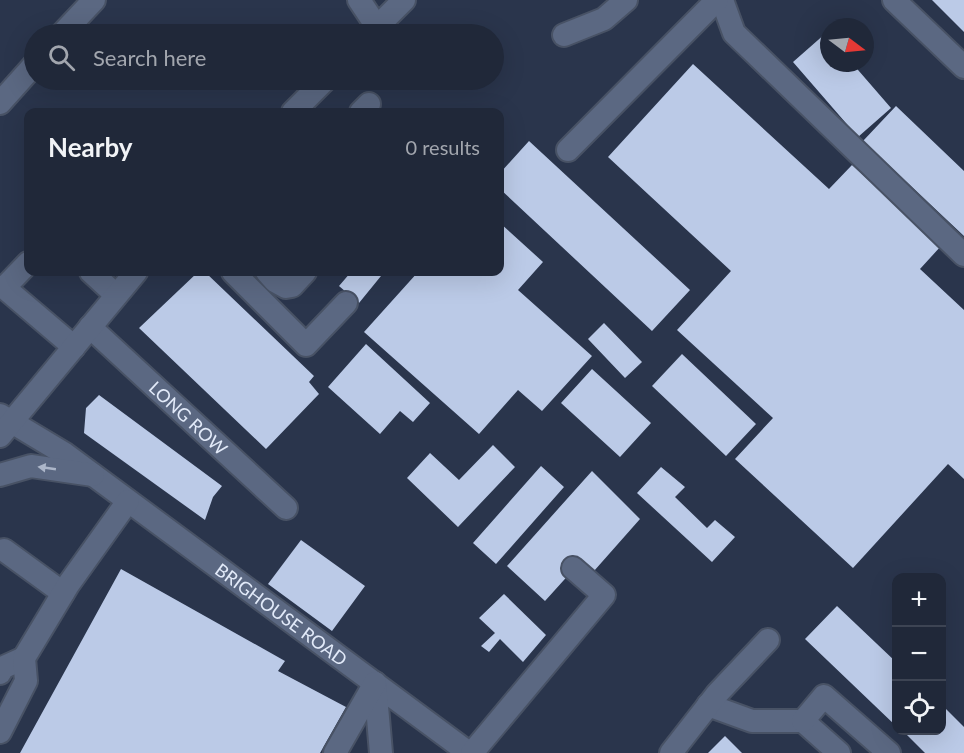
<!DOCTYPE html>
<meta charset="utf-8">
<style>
:root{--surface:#202839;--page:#2d3444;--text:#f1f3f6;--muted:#a2a6ae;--line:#3d4453}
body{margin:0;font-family:Lato,sans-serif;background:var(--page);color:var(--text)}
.controls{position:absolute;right:18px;bottom:18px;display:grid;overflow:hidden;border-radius:12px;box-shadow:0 6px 24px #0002}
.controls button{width:54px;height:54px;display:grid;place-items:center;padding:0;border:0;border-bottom:2px solid var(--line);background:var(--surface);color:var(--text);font:30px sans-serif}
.compass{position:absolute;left:820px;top:18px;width:54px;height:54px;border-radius:50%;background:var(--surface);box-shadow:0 6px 24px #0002;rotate:106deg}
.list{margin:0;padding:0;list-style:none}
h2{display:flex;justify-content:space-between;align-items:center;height:78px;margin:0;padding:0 24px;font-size:26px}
h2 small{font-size:20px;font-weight:400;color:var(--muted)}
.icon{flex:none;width:33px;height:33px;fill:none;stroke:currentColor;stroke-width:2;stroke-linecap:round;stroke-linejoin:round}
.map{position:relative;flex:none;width:964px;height:753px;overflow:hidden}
.search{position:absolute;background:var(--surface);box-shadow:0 6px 24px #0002;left:24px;top:24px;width:480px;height:66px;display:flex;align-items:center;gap:15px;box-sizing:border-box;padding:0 21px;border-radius:33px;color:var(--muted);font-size:22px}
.panel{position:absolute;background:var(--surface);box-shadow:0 6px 24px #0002;left:24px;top:108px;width:480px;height:168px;border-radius:12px}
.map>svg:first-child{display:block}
.building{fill:#bbcae7}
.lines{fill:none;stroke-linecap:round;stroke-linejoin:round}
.minor-casing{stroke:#485265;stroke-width:26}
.minor{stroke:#5b6882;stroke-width:22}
.oneway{fill:#acb6c9}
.labels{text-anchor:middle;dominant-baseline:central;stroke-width:6;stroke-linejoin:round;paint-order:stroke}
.street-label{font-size:18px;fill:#e2eaf9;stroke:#202b41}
</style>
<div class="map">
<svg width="964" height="753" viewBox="0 0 964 753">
<rect width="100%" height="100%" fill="#2a354c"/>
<path class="building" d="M 932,0 L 964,0 L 964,32 Z
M 826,33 L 829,36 L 829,63 L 852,63 L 891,108 L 858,137 L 793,62 Z
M 693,64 L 829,189 L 852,165 L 941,246 L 920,269 L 964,310 L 964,479 L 948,464 L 853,568 L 735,459 L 773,418 L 677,330 L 731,271 L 608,157 Z
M 896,106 L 964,171 L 964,236 L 863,141 Z
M 529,141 L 690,290 L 652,331 L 500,189 L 500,173 Z
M 500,223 L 543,262 L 518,290 L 592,356 L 542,411 L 518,390 L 479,434 L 364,332 L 418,272 L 500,272 Z
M 198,272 L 205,272 L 314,376 L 309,382 L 319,394 L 266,449 L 139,328 Z
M 351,272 L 375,272 L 381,276 L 359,303 L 339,286 Z
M 604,323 L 642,362 L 625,378 L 588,339 Z
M 366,344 L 430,403 L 413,422 L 400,411 L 380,434 L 328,387 Z
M 682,354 L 756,424 L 726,456 L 652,386 Z
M 592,369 L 651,423 L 620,457 L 561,403 Z
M 99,395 L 222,486 L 213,497 L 205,520 L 84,433 L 86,408 Z
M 493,445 L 515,467 L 458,527 L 407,478 L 430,453 L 459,480 Z
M 541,466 L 564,487 L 496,564 L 473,543 Z
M 661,467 L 685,487 L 675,497 L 707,528 L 715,520 L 735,537 L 712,562 L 637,493 Z
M 592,471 L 640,519 L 594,571 L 582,560 L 545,601 L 507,566 Z
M 301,540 L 365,586 L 332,631 L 268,584 Z
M 121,569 L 285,661 L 278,671 L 346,707 L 320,753 L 20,753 Z
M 504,594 L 546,635 L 523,662 L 500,639 L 489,652 L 481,646 L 495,633 L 479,618 Z
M 837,606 L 896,662 L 896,726 L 805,639 Z
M 942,705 L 964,727 L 964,753 L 925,753 L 902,730 L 942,730 Z
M 725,736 L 742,753 L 708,753 Z"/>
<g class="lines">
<g class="minor-casing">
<g id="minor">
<path d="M 359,0 L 377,27"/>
<path d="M 722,0 L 734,33 L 964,255"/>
<path d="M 894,0 L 964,67"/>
<path d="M 62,34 L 94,0"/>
<path d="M 370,34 L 404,0"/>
<path d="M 564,35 L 604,19 L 626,0"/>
<path d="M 0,103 L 34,65"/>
<path d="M 293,112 L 325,80"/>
<path d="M 361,112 L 369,104"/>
<path d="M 568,150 L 717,0"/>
<path d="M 28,263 L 6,286 L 7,290 L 74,347"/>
<path d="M 91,272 L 116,295"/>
<path d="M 233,272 L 306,345 L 346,303"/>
<path d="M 267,272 L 275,281 L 286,287 L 292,286 L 305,272"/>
<path id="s1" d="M 90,327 L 286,508"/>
<path id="s2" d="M 0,415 L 65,454 L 469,753"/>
<path d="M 0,436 L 136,272"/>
<path d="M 0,475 L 31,466 L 93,475"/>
<path d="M 4,550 L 63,593"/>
<path d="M 0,673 L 2,668 L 24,658"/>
<path d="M 375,683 L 381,753"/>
<path d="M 708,705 L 752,721 L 803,721 L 839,753"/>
<path d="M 803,721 L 824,696 L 889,753"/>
<path d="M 0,732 L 26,681 L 24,658 L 68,585 L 128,501"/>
<path d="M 335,753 L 375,683"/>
<path d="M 472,753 L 604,595 L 573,568"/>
<path d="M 671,753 L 717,694 L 768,640"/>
</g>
</g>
<use href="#minor" class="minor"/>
</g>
<defs><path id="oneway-solid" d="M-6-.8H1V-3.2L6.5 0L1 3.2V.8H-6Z" transform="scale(1.5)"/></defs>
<use class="oneway" href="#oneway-solid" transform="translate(47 468) rotate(-172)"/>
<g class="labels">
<g class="street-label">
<text stroke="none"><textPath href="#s1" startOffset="134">LONG ROW</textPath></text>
<text stroke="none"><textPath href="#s2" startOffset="345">BRIGHOUSE ROAD</textPath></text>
</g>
</g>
</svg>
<div class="controls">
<button>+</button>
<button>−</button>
<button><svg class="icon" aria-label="locate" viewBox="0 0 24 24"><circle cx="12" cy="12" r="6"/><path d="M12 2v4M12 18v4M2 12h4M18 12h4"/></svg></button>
</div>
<svg class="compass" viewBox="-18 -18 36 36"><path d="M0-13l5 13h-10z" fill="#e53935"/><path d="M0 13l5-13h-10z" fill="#a2a6ae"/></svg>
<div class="search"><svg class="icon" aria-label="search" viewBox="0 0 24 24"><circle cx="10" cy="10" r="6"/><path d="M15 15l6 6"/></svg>Search here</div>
<section class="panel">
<h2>Nearby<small>0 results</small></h2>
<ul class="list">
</ul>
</section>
</div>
